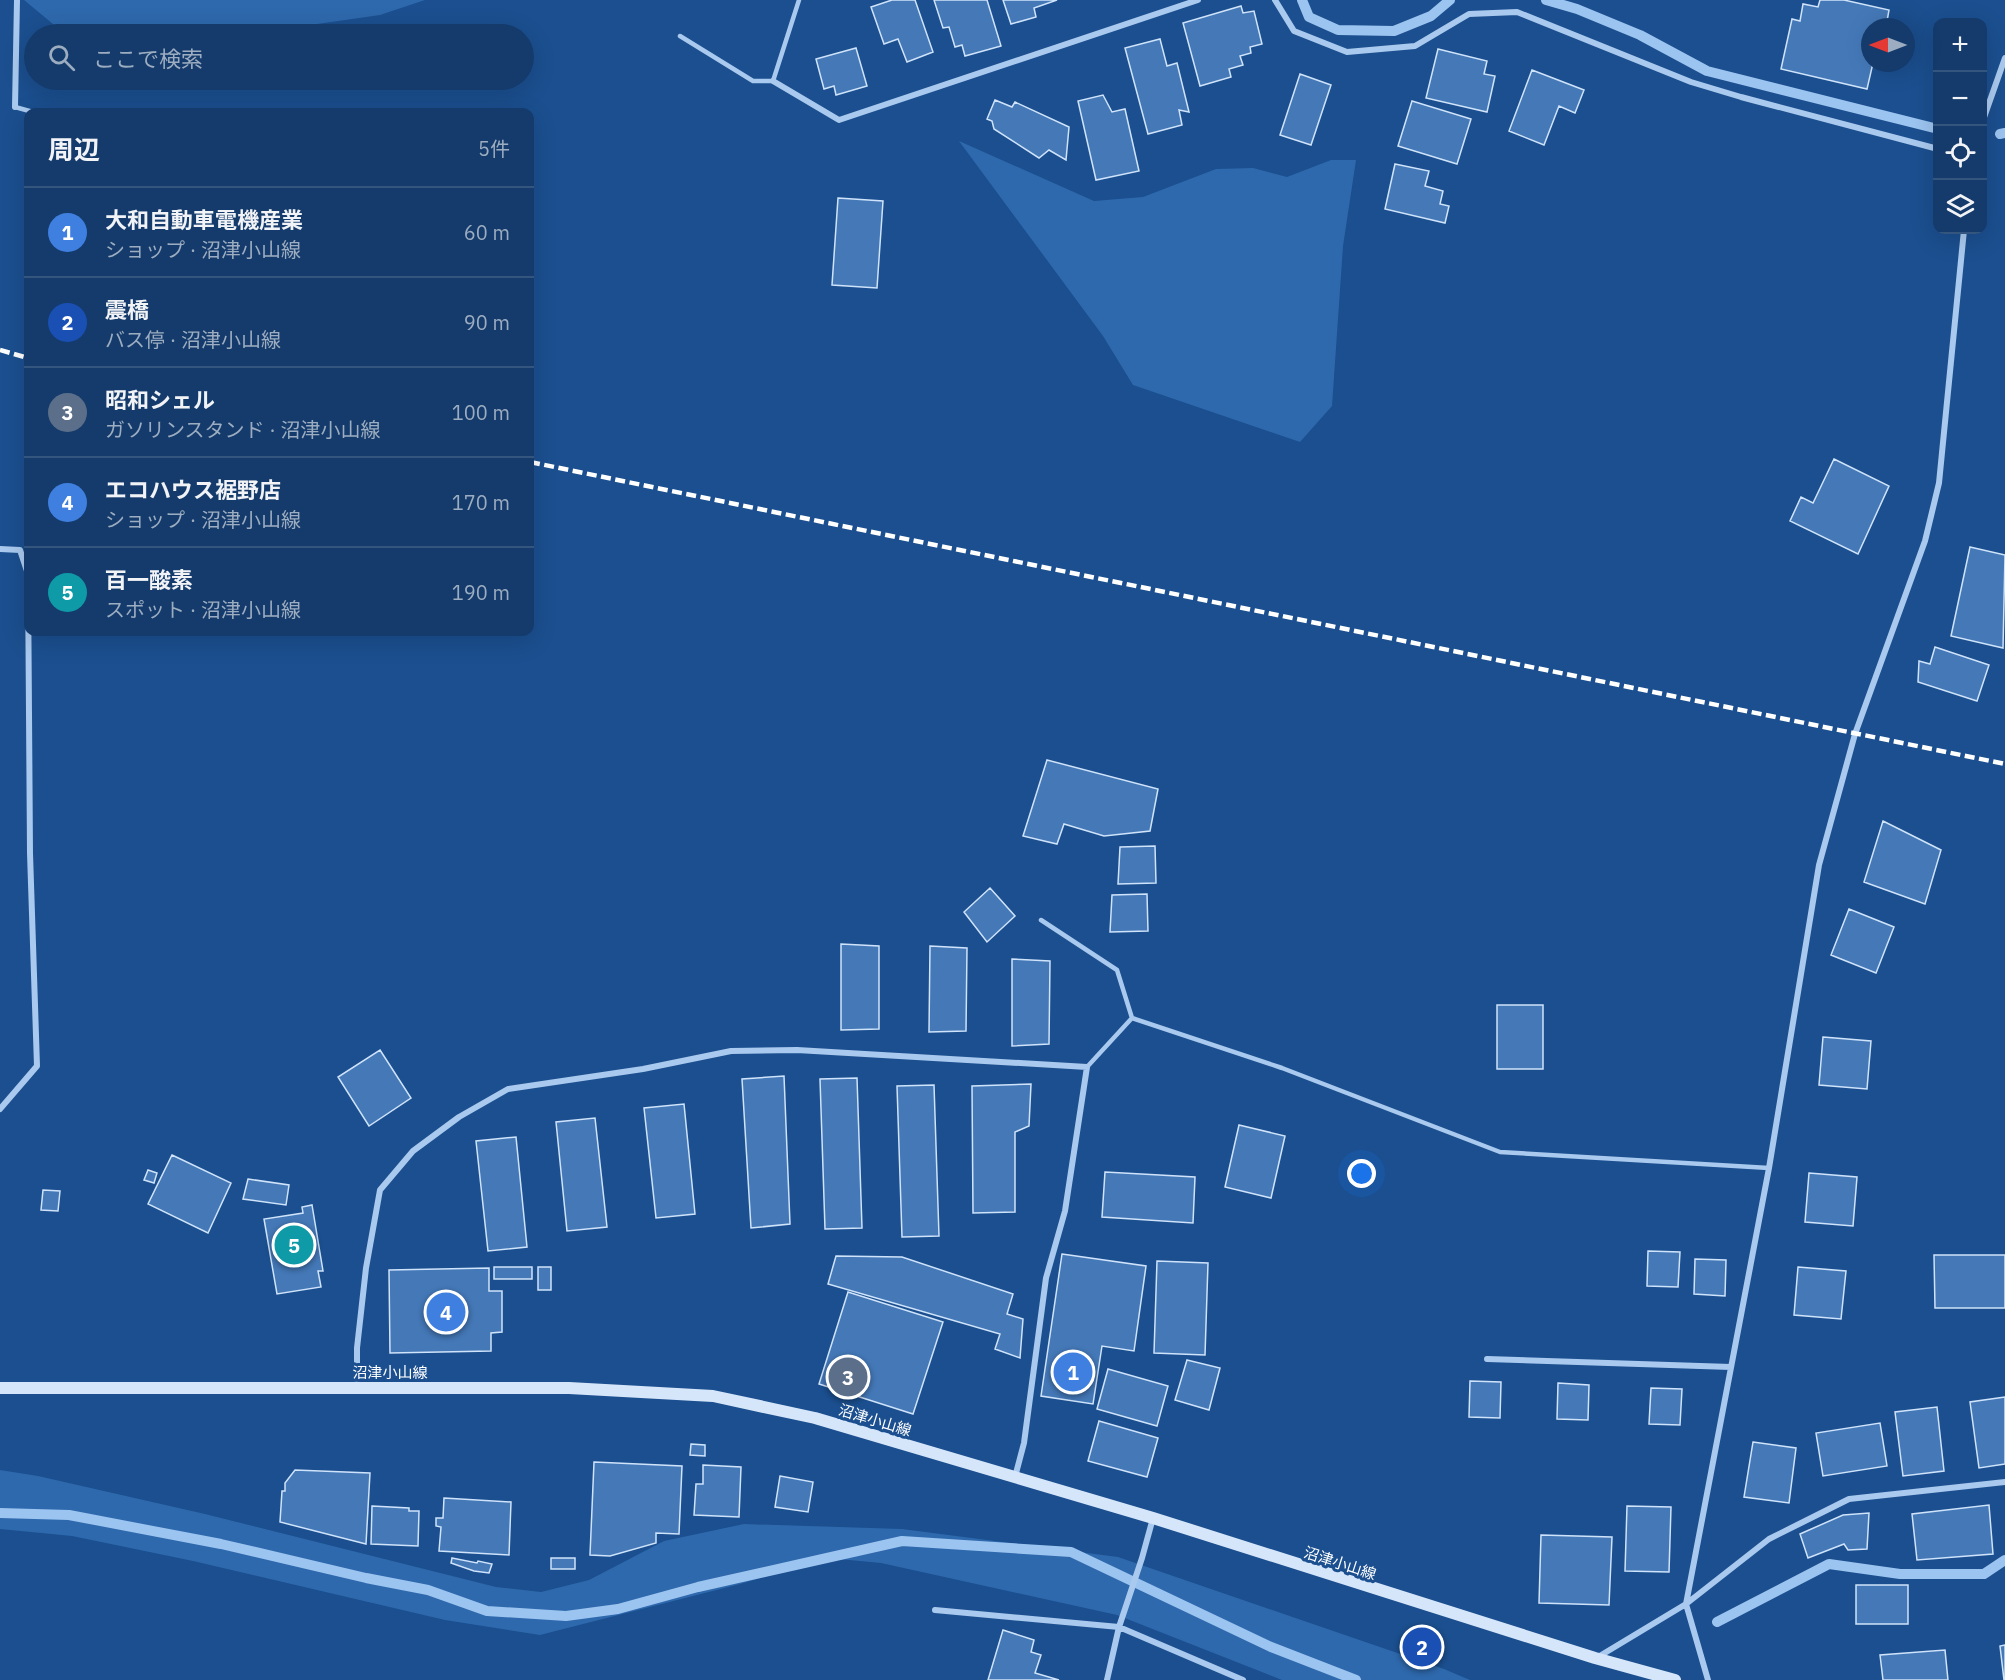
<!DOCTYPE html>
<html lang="ja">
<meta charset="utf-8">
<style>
:root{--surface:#143b6b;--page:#214673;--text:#f1f3f6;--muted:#9dadc1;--line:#33557e;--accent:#ffd166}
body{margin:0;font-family:"IBM Plex Sans","Noto Sans JP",sans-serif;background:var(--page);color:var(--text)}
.controls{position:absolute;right:18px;top:18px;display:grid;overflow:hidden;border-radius:12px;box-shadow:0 6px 24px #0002}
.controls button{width:54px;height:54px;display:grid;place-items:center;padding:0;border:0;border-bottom:2px solid var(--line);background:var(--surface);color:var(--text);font:30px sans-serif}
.compass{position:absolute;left:1861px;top:18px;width:54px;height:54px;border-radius:50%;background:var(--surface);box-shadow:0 6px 24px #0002;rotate:270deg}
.you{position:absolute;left:1362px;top:1174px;width:21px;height:21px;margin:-15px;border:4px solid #fff;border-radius:50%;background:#1a73e8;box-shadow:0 0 0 9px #1a73e833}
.badge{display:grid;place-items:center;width:39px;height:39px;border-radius:50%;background:var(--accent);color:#fff;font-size:20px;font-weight:700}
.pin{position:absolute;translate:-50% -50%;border:3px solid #fff;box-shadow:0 2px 6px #0006}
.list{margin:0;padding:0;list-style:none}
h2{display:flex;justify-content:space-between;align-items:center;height:78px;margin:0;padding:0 24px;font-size:26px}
h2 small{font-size:20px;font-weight:400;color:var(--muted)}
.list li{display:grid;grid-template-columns:39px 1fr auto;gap:18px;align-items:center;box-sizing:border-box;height:90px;padding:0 24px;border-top:2px solid var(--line)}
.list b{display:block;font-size:22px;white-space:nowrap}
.list p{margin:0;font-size:20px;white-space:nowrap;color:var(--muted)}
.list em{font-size:20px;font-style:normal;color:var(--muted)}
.icon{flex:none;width:33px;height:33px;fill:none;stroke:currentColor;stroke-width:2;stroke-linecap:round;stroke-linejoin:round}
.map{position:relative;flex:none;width:2005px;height:1680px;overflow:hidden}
.search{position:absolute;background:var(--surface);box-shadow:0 6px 24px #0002;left:24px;top:24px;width:510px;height:66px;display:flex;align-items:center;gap:15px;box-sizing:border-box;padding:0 21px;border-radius:33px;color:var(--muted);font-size:22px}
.panel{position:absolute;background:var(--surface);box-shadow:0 6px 24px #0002;left:24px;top:108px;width:510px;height:528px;border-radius:12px}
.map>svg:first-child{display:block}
.green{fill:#2e69ad}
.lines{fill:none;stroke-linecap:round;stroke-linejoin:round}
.stream{stroke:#9cc4f0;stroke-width:10}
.building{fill:#4478b7;stroke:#cfe3fa;stroke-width:1.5}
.lane{stroke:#a9c9ee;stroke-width:4.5}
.street{stroke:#a9c9ee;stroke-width:6}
.secondary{stroke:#d6e6fa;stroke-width:12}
.rail{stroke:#fff;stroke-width:4.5;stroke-dasharray:10 4.5;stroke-linecap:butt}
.labels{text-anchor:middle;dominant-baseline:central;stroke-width:6;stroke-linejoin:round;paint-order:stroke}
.street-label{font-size:15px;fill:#fff;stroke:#1b4f8f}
</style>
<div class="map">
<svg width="2005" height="1680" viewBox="0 0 2005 1680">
<rect width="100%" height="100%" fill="#1b4f8f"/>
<path class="green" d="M 24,0 L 425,0 L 380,15 L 247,34 L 65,34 Z
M 959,141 L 1094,201 L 1143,197 L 1216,169 L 1253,168 L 1287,177 L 1331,160 L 1356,160 L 1343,246 L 1332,406 L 1300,442 L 1133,385 L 1103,336 Z
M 0,1470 L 38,1476 L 205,1514 L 496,1587 L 541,1592 L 589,1580 L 664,1541 L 744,1524 L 902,1529 L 1118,1557 L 1444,1669 L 1470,1680 L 1282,1680 L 1117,1615 L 881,1563 L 828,1558 L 740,1584 L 540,1635 L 445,1620 L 193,1561 L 72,1536 L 0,1529 Z"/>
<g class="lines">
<path class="stream" d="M 1302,0 L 1309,17 L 1338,30 L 1394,31 L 1431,16 L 1450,0
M 1546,0 L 1577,9 L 1640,35 L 1707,71 L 1938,129
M 2000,134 L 2005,133
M 0,1513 L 69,1515 L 221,1544 L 366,1578 L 428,1590 L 487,1611 L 566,1616 L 618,1609 L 698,1587 L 902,1541 L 1071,1552 L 1271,1647 L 1356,1680
M 1717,1622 L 1829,1564 L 1900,1574 L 1984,1574 L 2005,1560"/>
</g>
<path class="building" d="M 892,0 L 915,0 L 933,52 L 907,62 L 898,39 L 884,44 L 871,7 Z
M 934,0 L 987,0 L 1001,46 L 965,56 L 962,45 L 955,47 L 949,27 L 943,28 Z
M 1003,0 L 1057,0 L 1034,8 L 1036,17 L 1011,24 Z
M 1820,0 L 1844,0 L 1889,10 L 1886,27 L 1870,27 L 1870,63 L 1873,63 L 1867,89 L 1781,69 L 1792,19 L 1800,21 L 1803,4 L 1818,7 Z
M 1241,6 L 1243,13 L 1254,11 L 1262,44 L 1250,47 L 1251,53 L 1240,56 L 1243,65 L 1229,69 L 1231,77 L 1200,86 L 1183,23 Z
M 1160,39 L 1167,66 L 1177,63 L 1189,112 L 1179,110 L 1182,125 L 1148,134 L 1125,48 Z
M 856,48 L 867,86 L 836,95 L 834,86 L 824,89 L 816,59 Z
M 1438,49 L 1487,61 L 1484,74 L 1495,76 L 1487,112 L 1426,98 Z
M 1532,70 L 1584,90 L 1575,113 L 1559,106 L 1544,145 L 1509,131 Z
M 1300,74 L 1331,85 L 1311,145 L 1280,135 Z
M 1103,95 L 1112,112 L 1125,109 L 1139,171 L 1096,180 L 1078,101 Z
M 995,100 L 1012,107 L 1015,102 L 1069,127 L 1066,160 L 1049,150 L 1039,158 L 994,129 L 992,121 L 987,119 Z
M 1412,101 L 1471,119 L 1457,164 L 1398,146 Z
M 1395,164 L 1429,171 L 1425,186 L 1443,191 L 1440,204 L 1449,206 L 1445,223 L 1385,209 Z
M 838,198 L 883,201 L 877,288 L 832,285 Z
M 1834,459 L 1889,486 L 1858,554 L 1790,521 L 1801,497 L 1813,503 Z
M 1970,547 L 2005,555 L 2003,648 L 1951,636 Z
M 1935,647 L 1989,665 L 1977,701 L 1918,682 L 1919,661 L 1930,664 Z
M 1047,760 L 1158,789 L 1150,831 L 1104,836 L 1064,824 L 1057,844 L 1023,836 Z
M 1883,821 L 1941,850 L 1925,904 L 1864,882 Z
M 1155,846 L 1156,883 L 1118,884 L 1120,847 Z
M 990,888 L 1015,916 L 987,942 L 964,912 Z
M 1147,894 L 1148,931 L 1110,932 L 1112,895 Z
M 1849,909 L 1894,927 L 1876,973 L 1831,955 Z
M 841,944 L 879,946 L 879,1029 L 841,1030 Z
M 930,946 L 967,948 L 966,1031 L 929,1032 Z
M 1012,959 L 1050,961 L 1049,1044 L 1012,1046 Z
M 1497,1005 L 1543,1005 L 1543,1069 L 1497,1069 Z
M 1823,1037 L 1871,1041 L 1867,1089 L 1819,1085 Z
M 380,1050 L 411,1098 L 369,1126 L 338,1077 Z
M 784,1076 L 790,1224 L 751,1228 L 742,1079 Z
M 857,1078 L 862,1228 L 825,1229 L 820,1079 Z
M 1031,1084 L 1029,1126 L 1015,1132 L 1015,1212 L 973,1213 L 972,1086 Z
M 934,1085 L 939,1236 L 902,1237 L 897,1086 Z
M 684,1104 L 695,1214 L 656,1218 L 644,1108 Z
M 595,1118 L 607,1227 L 567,1231 L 556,1122 Z
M 1239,1125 L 1285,1136 L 1271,1198 L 1225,1187 Z
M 516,1137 L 527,1247 L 488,1251 L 476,1141 Z
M 172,1155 L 231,1183 L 208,1233 L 148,1204 Z
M 148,1170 L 157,1173 L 154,1183 L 144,1180 Z
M 1105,1172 L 1195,1177 L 1193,1223 L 1102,1217 Z
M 1809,1173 L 1857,1177 L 1853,1226 L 1805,1222 Z
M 248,1179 L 289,1185 L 286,1205 L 243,1199 Z
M 43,1190 L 60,1191 L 58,1211 L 41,1210 Z
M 312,1205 L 323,1271 L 318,1271 L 321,1287 L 277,1294 L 264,1219 L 303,1213 L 302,1207 Z
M 1648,1251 L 1680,1252 L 1678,1287 L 1647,1286 Z
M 1062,1254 L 1146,1266 L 1134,1351 L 1102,1346 L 1093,1404 L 1041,1396 Z
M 1934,1255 L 2005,1255 L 2005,1308 L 1935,1308 Z
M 836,1256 L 902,1257 L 1013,1294 L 1007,1314 L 1023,1319 L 1020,1358 L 995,1349 L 1000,1334 L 828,1284 Z
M 1695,1259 L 1726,1260 L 1725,1296 L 1694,1294 Z
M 1157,1261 L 1208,1263 L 1205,1355 L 1154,1353 Z
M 494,1267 L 532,1267 L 532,1279 L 494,1279 Z
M 538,1267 L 551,1267 L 551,1290 L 538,1290 Z
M 1798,1267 L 1846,1271 L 1841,1319 L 1794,1315 Z
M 489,1268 L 489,1291 L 502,1291 L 502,1332 L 491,1333 L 491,1351 L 390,1353 L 389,1270 Z
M 848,1292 L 943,1322 L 913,1414 L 819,1384 Z
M 1187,1360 L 1220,1368 L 1209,1410 L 1175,1400 Z
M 1108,1369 L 1168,1386 L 1157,1426 L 1097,1409 Z
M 1470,1381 L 1501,1382 L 1500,1418 L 1469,1417 Z
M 1558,1383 L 1589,1385 L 1588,1420 L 1557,1419 Z
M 1651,1388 L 1682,1389 L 1680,1425 L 1649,1424 Z
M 2005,1397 L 2005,1464 L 1979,1468 L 1970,1402 Z
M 1937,1407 L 1944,1471 L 1903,1476 L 1895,1412 Z
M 1099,1421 L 1158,1438 L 1147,1477 L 1088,1461 Z
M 1880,1423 L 1887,1466 L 1823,1476 L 1816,1433 Z
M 1753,1442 L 1796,1448 L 1789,1503 L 1744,1497 Z
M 691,1444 L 705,1445 L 705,1456 L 690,1455 Z
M 594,1462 L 682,1466 L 679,1534 L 656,1533 L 656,1543 L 610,1556 L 590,1555 Z
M 703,1465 L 741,1467 L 739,1517 L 694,1515 L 696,1484 L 703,1484 Z
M 295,1470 L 370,1473 L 366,1544 L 280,1522 L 282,1491 L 285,1491 L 285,1483 Z
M 780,1476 L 813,1482 L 808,1512 L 775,1507 Z
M 444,1498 L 511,1502 L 509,1555 L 439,1551 L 441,1527 L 436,1526 L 436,1518 L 443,1518 Z
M 1989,1505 L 1993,1554 L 1917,1560 L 1912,1514 Z
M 372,1506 L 409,1508 L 409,1511 L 419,1511 L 418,1546 L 371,1544 Z
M 1627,1506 L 1671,1507 L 1669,1572 L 1625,1571 Z
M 1869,1513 L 1867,1549 L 1848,1550 L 1844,1544 L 1808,1558 L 1800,1534 L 1843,1515 Z
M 1541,1535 L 1612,1537 L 1609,1605 L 1539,1603 Z
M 452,1558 L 477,1563 L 478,1561 L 492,1564 L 489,1573 L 474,1571 L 451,1563 Z
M 551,1558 L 575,1558 L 575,1569 L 551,1569 Z
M 1856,1585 L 1908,1585 L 1908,1624 L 1856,1624 Z
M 1003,1630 L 1034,1640 L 1031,1652 L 1041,1655 L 1035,1673 L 1059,1680 L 988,1680 Z
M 2005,1645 L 2005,1680 L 2004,1680 L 2000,1646 Z
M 1945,1650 L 1948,1680 L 1883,1680 L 1880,1655 Z"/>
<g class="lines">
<path class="lane" d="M 680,36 L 753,81 L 773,81 L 799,0
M 15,107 L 33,112
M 1041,920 L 1117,970 L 1132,1018
M 1087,1067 L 1132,1018 L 1282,1068 L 1500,1152 L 1769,1168"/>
<path class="street" d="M 1275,0 L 1294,31 L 1347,52 L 1415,46 L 1469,14 L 1517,12 L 1691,82 L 1741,97 L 1938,149
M 773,81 L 839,120 L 1198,0
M 15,107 L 17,0
M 1982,123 L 2005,58
M 0,549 L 20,550 L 28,574 L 30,853 L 37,1066 L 0,1109
M 1487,1359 L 1731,1367
M 357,1387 L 357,1348 L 366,1268 L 380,1190 L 413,1151 L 459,1117 L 508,1089 L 643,1069 L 731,1051 L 797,1050 L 1087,1067 L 1065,1211 L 1046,1278 L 1024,1443 L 1015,1477
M 935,1610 L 1119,1627 L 1243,1680
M 1598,1657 L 1686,1604 L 1769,1168 L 1819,865 L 1855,734 L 1925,541 L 1939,483 L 1964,230
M 1107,1680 L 1119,1627 L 1142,1558 L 1153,1518
M 1708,1680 L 1686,1604 L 1769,1539 L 1849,1499 L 2005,1482"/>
<path class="secondary" d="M 0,1388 L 569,1388 L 713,1396 L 815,1418 L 1153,1518 L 1595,1658 L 1675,1680"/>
<path class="rail" d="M 0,350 L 28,358
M 530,462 L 2005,764"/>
</g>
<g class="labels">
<g class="street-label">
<text x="390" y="1372">沼津小山線</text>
<text transform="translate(875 1420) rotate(17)">沼津小山線</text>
<text transform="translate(1340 1563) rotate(18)">沼津小山線</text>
</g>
</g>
</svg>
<div class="controls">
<button>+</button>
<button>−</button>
<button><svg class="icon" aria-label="locate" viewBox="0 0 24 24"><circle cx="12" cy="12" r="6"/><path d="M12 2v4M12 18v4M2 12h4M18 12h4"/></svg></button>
<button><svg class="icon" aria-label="layers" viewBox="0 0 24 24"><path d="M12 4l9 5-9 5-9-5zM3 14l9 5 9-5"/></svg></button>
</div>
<svg class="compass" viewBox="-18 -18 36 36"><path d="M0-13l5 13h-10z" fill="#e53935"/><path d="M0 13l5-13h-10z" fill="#9dadc1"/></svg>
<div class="you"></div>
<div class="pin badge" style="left:1073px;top:1372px;background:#3f7fe0">1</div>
<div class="pin badge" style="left:1422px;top:1647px;background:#1a4fb4">2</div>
<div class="pin badge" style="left:848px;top:1377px;background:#5c6f8a">3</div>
<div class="pin badge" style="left:446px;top:1312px;background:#3f7fe0">4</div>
<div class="pin badge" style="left:294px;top:1245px;background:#0f9aa8">5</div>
<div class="search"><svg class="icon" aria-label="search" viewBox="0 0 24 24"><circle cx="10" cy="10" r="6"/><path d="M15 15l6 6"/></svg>ここで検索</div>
<section class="panel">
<h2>周辺<small>5件</small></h2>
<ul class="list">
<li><span class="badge" style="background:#3f7fe0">1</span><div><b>大和自動車電機産業</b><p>ショップ · 沼津小山線</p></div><em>60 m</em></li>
<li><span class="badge" style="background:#1a4fb4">2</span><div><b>震橋</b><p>バス停 · 沼津小山線</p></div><em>90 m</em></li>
<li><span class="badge" style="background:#5c6f8a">3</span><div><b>昭和シェル</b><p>ガソリンスタンド · 沼津小山線</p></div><em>100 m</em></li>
<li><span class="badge" style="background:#3f7fe0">4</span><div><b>エコハウス裾野店</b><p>ショップ · 沼津小山線</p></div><em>170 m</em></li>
<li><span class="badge" style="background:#0f9aa8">5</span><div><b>百一酸素</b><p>スポット · 沼津小山線</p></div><em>190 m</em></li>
</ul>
</section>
</div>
